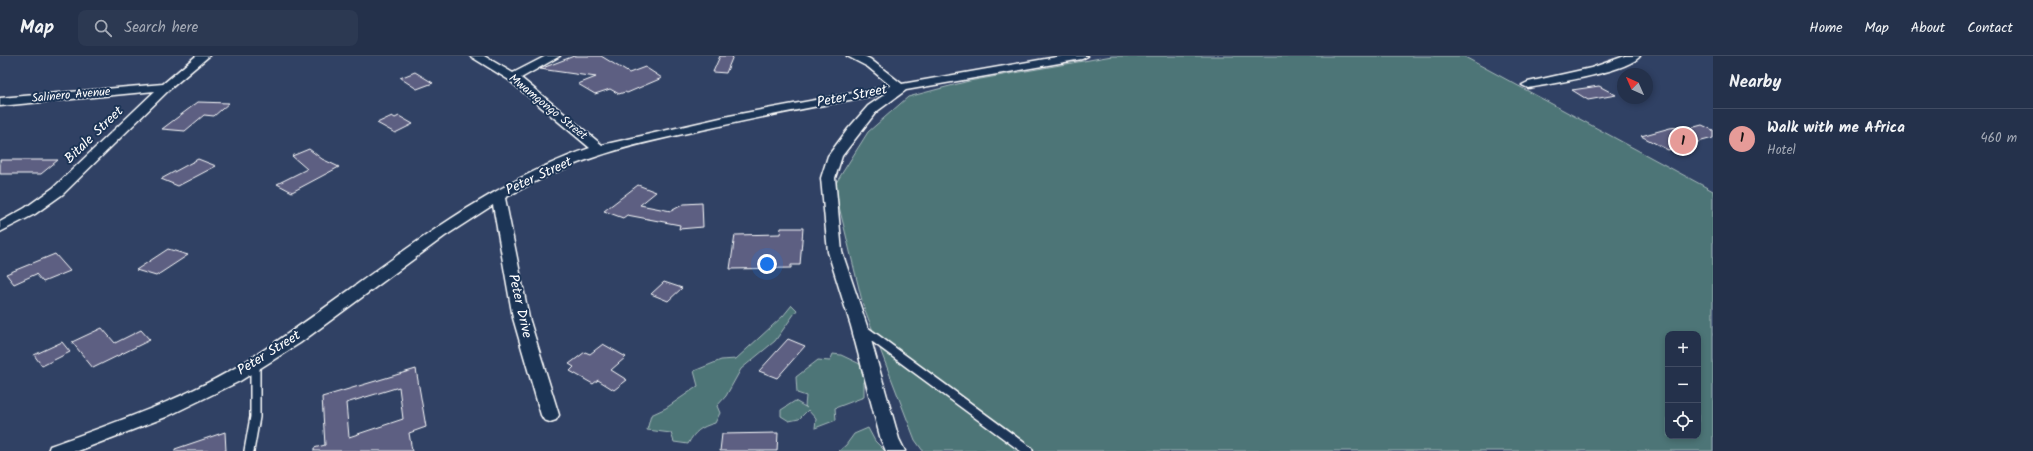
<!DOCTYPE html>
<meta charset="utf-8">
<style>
:root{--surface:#24314b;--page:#2c3952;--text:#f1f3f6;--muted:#a3a9b5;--line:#414c63;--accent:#e69b98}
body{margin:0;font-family:Kalam,sans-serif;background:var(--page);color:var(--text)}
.controls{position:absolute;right:12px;bottom:12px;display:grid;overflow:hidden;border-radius:8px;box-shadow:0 2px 6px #0003}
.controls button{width:36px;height:36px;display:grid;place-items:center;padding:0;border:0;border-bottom:1px solid var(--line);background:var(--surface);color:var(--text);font:20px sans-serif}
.compass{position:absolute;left:1617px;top:12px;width:36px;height:36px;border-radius:50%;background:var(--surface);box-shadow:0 2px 6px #0003;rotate:315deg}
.you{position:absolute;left:767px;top:208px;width:14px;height:14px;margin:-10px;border:3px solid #fff;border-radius:50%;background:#1a73e8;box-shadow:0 0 0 6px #1a73e833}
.badge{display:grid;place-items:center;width:26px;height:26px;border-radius:50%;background:var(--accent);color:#111;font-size:13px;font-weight:700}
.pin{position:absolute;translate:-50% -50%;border:2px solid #fff;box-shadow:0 1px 4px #0006}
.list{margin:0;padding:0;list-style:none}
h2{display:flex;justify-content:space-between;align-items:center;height:52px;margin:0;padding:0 16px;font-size:17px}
h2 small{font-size:13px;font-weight:400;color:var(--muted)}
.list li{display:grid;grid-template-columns:26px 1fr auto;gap:12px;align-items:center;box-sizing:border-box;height:60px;padding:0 16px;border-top:1px solid var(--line)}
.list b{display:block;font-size:15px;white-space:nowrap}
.list p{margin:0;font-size:13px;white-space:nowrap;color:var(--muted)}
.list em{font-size:13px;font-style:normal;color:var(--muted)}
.icon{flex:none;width:22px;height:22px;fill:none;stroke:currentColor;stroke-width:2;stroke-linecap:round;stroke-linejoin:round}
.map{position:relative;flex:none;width:1713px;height:395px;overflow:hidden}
header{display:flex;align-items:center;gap:24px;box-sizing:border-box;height:56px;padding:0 20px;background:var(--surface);border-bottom:1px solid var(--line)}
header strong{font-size:19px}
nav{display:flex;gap:22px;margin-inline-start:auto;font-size:14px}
.search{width:280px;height:36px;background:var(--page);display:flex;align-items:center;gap:10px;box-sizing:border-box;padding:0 14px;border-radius:8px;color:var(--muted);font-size:15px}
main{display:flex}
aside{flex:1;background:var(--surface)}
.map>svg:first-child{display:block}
.green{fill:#4d7477;stroke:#a6babb;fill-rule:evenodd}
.building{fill:#5d5e82;stroke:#fff;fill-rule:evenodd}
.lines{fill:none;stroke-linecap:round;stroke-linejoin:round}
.lane-casing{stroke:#fff;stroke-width:12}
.street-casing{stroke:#fff;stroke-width:3}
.lane{stroke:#1d3557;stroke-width:9}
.street{fill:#1d3557;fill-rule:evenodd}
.labels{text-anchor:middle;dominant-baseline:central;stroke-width:4;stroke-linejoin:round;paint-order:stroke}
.far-street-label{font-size:12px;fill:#fff;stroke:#1d3557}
.street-label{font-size:14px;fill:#fff;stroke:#1d3557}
</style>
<header>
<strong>Map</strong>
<div class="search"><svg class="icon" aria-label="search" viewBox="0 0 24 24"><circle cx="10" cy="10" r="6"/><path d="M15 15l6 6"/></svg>Search here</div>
<nav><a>Home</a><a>Map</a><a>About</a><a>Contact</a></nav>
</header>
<main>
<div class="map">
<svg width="1713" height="395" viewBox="0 0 1713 395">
<rect width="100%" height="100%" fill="#304164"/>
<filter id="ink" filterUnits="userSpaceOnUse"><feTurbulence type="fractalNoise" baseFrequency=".025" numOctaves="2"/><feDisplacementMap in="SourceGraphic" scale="8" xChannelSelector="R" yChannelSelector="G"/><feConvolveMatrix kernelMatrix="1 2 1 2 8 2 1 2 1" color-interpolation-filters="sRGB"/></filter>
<g filter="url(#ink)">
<path class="green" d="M 1112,0 L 1463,0 L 1713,135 L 1713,395 L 923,395 L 915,384 L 863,249 L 834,130 L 868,76 L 908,41 L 969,25 ZM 1668,278 L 1698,278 L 1698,380 L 1668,380 Z
M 792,249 L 797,254 L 775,285 L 741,313 L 726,340 L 717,350 L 720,357 L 715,367 C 701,371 695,375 688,388 L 674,386 L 671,377 L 647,374 L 651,359 L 666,352 L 698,330 L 694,315 L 721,304 L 736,303 L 783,260 Z
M 833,298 L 841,299 L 860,308 L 864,324 L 864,341 L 835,352 L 836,364 L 815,372 L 816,363 L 808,354 L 799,363 L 789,365 L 781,360 L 781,354 L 795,345 L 807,352 L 805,350 L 806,340 L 797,337 L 796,321 L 818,304 L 830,305 Z
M 868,372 L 875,385 L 885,395 L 839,395 L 846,389 L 854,378 Z"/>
<path class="building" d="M 574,0 L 601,0 L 629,17 L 645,11 L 662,22 L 627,37 L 625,36 L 619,38 L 610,33 L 595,38 L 578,28 L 596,21 L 540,13 Z
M 720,0 L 733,0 L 726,17 L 713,16 Z
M 415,16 L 433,27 L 417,33 L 400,22 Z
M 1599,30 L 1616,39 L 1588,44 L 1572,34 Z
M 198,46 L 229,47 L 214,60 L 204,59 L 185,75 L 162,73 Z
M 392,60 L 395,62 L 399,60 L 413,68 L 395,77 L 377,67 Z
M 1702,69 L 1713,74 L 1713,82 L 1668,94 L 1641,80 L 1670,72 L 1678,71 L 1683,74 Z
M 309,93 L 322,103 L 339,111 L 292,136 L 277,128 L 307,113 L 292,100 Z
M 198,103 L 216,110 L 178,130 L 161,123 Z
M 0,104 L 58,104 L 41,118 L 0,118 Z
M 638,129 L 656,136 L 640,149 L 671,155 L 684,148 L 702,147 L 703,171 L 679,173 L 680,169 L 627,159 L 623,162 L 604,155 Z
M 781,172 L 803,172 L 800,209 L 791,209 L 791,212 L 730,213 L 735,179 L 780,178 Z
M 168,193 L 188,199 L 156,220 L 136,214 Z
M 55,198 L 70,215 L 43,226 L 36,218 L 14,228 L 6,218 Z
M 664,226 L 682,232 L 668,245 L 651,238 Z
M 102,272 L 115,287 L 141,274 L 150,284 L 93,312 L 72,286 Z
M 788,283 L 805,290 L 777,322 L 759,315 Z
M 62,286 L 70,296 L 42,310 L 34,299 Z
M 603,288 L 626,301 L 611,314 L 627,324 L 614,334 L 598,324 L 593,328 L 570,315 L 574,311 L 569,308 L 585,296 L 590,298 Z
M 416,313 L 426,371 L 409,377 L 412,395 L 314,395 L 314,392 L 325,389 L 322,341 ZM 399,331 L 403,363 L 349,381 L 346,347 Z
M 225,376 L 226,395 L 175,395 L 175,393 Z
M 778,377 L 777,395 L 720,395 L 722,378 Z"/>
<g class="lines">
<g class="lane-casing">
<path id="lane" d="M 861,272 L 1028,395
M 249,395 L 255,361 L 255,308"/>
</g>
<g class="street-casing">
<path id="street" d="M 196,0 L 209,0 L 170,33 L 63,138 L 35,158 L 0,176 L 0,166 L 25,152 L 53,132 L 155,35 L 0,50 L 0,42 L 163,28 Z
M 470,0 L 484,0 L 513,17 L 546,0 L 560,0 L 521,22 L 602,89 L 729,60 L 891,30 L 868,11 L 847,0 L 864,0 L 870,3 L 902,28 L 1062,0 L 1088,0 L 1082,3 L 906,34 L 876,56 L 842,100 L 835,122 L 842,196 L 867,270 L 899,383 L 905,395 L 886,395 L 881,384 L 851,270 L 828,196 L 821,122 L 828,100 L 848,73 L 868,50 L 887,37 C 828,48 769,59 711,72 C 634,88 575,101 505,142 L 529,262 L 559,359 L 556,364 L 550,366 L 544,364 L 541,359 L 513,262 L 493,149 L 445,180 L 300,287 L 240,325 L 166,361 L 78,395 L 48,395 L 50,390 C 119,365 191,341 253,301 C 364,230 464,136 590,92 L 509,24 Z
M 1625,0 L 1640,0 C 1628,16 1550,28 1528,32 L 1522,29 L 1528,26 L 1591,12 Z"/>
</g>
<use href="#lane" class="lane"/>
<use href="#street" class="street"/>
</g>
</g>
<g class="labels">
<g class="far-street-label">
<text transform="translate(71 39) rotate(-5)">Salinero Avenue</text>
<text transform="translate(548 51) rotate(39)">Mwamgongo Street</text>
</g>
<g class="street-label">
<text transform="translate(852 40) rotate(-11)">Peter Street</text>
<text transform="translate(94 79) rotate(-44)">Bitale Street</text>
<text transform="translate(539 120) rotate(-25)">Peter Street</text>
<text transform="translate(520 250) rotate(77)">Peter Drive</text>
<text transform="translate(269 297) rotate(-32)">Peter Street</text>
</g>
</g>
</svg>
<div class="controls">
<button>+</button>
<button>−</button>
<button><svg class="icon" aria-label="locate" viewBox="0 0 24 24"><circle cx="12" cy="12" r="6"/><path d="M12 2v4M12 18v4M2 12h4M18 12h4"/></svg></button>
</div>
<svg class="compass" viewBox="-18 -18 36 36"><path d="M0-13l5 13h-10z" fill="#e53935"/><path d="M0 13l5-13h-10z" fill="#a3a9b5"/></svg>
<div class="you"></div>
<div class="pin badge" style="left:1683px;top:85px">1</div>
</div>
<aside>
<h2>Nearby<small></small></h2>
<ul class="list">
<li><span class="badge">1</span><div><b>Walk with me Africa</b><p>Hotel</p></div><em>460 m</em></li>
</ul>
</aside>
</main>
